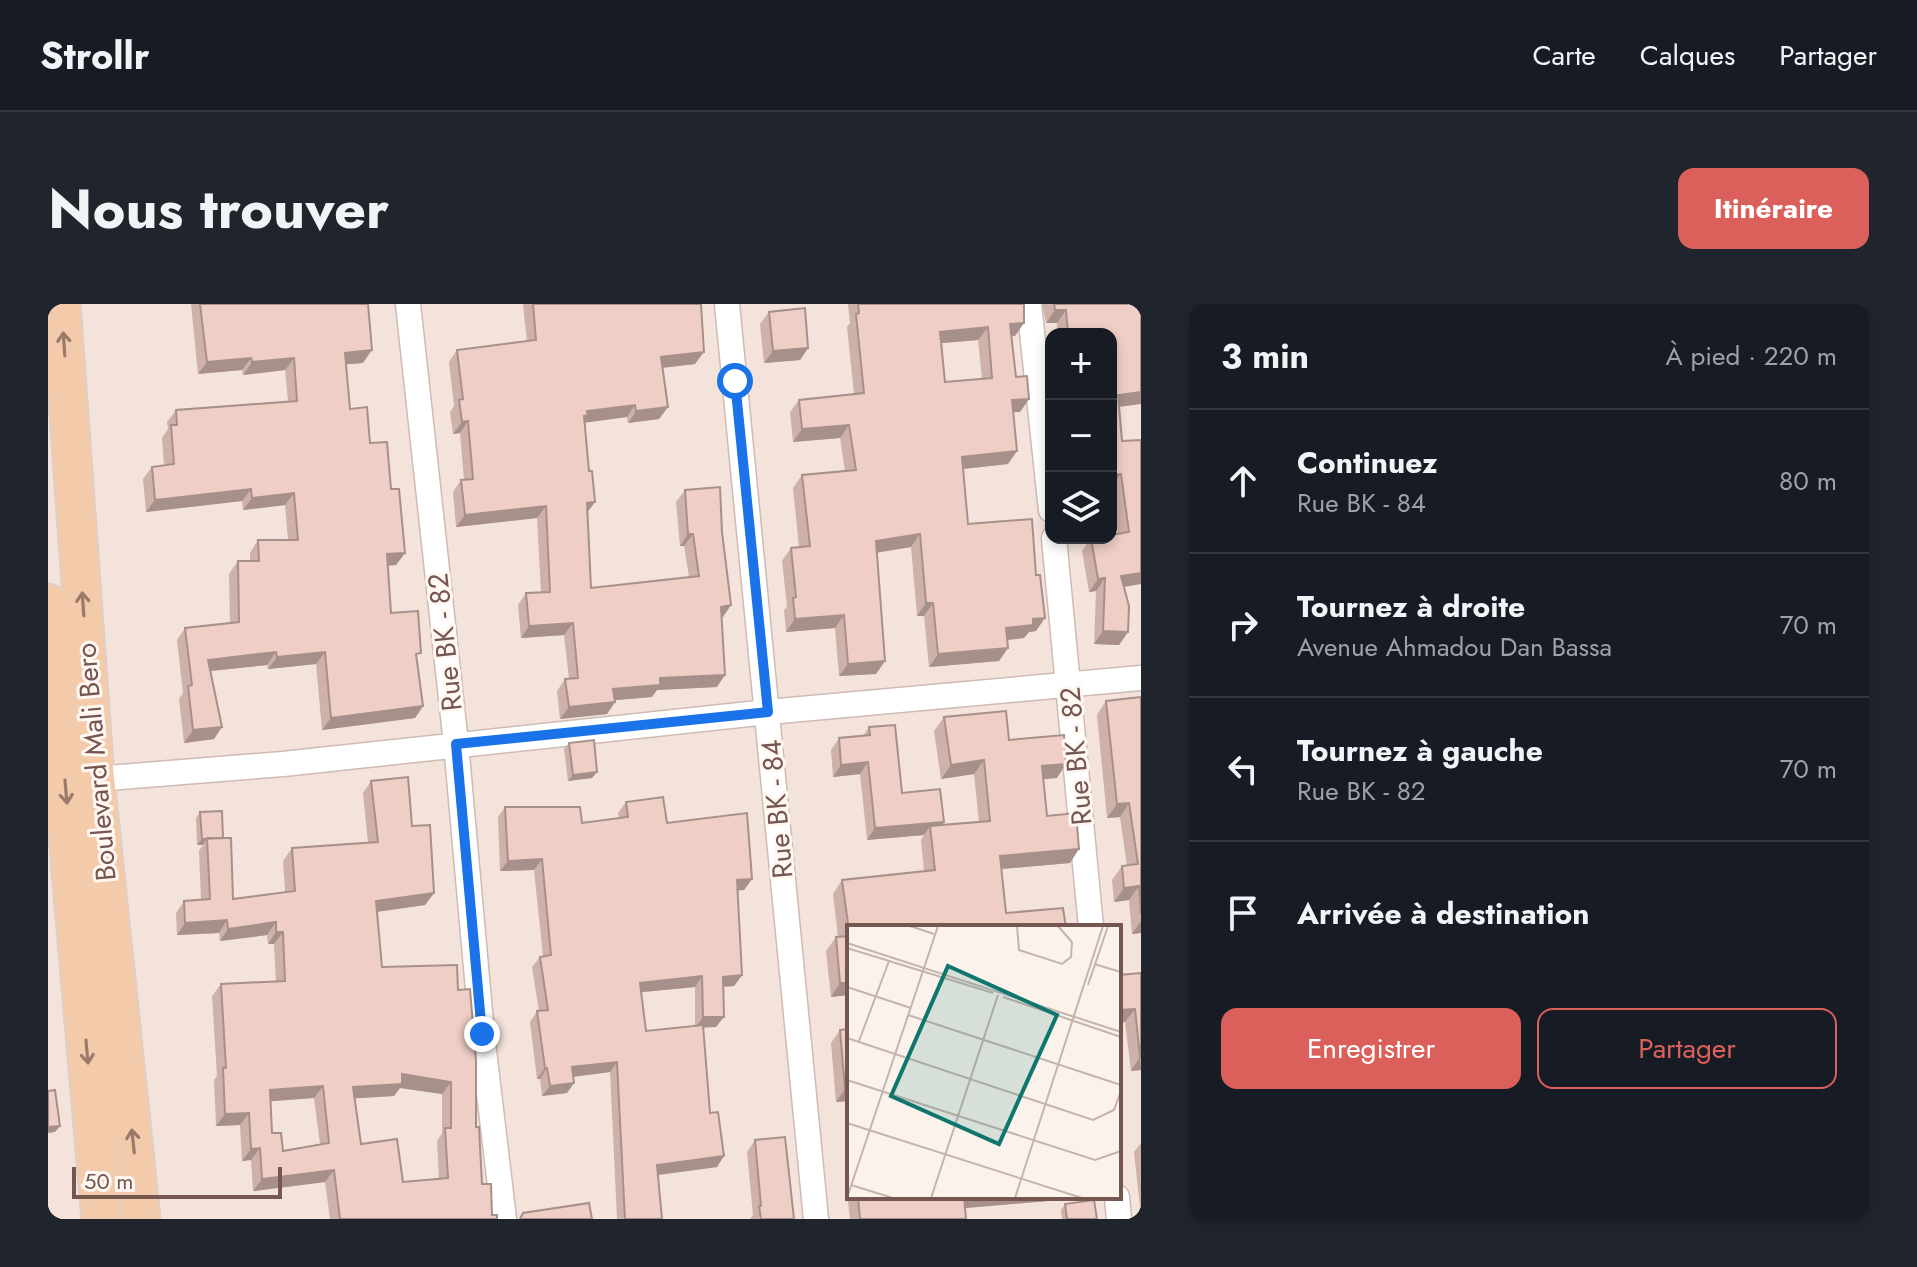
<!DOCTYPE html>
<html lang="fr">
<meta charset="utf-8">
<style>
:root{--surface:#171b24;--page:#20242c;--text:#f1f3f6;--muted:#9ea1a6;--line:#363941;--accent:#db605c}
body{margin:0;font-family:Jost,sans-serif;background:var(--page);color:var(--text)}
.controls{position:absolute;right:24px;top:24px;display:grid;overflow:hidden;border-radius:16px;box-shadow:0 4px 12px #0003}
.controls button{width:72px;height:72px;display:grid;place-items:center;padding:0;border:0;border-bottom:2px solid var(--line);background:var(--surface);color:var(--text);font:40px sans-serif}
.scale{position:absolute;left:24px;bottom:20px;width:210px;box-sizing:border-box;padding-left:8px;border:4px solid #755650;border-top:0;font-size:22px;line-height:28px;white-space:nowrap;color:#755650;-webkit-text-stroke:6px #fef7f2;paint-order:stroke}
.stop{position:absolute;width:24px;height:24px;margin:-18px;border:6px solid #1a73e8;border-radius:50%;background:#fff}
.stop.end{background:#1a73e8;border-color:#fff;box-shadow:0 2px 8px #0008}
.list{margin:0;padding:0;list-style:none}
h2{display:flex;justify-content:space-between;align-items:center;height:104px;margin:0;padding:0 32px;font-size:34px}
h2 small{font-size:26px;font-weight:400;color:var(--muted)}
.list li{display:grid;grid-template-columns:52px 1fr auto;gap:24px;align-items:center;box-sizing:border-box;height:144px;padding:0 32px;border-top:2px solid var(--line)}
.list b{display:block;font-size:30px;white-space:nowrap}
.list p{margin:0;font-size:26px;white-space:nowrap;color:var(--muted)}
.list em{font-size:26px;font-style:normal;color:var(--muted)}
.actions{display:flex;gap:16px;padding:24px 32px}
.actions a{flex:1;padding:18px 0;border:2px solid var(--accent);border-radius:16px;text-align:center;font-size:28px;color:var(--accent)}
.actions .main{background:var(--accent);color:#fff}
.icon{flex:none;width:44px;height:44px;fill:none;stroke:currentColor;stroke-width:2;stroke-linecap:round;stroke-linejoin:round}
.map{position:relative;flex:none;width:1093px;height:915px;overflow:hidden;border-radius:16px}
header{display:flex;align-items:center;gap:48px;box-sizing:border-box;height:112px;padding:0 40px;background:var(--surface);border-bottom:2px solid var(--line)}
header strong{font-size:38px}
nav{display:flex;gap:44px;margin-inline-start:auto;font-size:28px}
.intro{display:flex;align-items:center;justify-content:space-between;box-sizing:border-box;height:192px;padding:0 48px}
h1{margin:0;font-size:56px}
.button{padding:20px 36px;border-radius:16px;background:var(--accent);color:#fff;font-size:28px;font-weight:700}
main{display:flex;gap:48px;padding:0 48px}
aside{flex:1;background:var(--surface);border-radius:16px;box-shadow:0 4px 12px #0003}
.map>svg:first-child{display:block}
.residential{fill:#f3e3db;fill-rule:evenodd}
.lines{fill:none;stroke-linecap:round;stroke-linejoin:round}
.minor-casing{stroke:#cfbbb4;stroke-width:27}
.primary-casing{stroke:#d8d0ce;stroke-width:41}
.minor{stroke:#fff;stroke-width:24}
.primary{stroke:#f4cbaa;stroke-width:38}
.wall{fill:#ceb1a9;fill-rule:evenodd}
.shaded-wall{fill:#a7908a}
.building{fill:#efcec5;stroke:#a7908a;stroke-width:2;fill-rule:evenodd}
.oneway{stroke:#9b796b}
.route{stroke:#1a73e8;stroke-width:10}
.labels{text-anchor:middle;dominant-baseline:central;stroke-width:6;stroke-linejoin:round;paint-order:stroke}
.street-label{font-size:28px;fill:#755650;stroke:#fef7f2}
.inset-road{fill:none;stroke:#c5b4ae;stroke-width:2}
.view{fill:#0f766e;fill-opacity:0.15;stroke:#0f766e;stroke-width:4}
.inset-edge{fill:none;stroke:#755650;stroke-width:4}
</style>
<header>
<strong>Strollr</strong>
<nav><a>Carte</a><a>Calques</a><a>Partager</a></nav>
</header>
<div class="intro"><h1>Nous trouver</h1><a class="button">Itinéraire</a></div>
<main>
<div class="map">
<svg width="1093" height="915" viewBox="0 0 1093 915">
<rect width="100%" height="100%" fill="#fbf2ec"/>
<path class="residential" d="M 0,0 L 1093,0 L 1093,915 L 0,915 ZM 1003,30 L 1063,30 L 1063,234 L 1003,234 ZM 801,623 L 1071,623 L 1071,893 L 801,893 Z"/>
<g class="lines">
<g class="minor-casing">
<path id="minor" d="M 360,0 L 408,440 L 434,730 L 456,915
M 679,0 L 768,915
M 981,0 L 1003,206
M 1006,234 L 1043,623
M 47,475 L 235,460 L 720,408 L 1093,374
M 1069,893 L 1071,915"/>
</g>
<g class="primary-casing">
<path id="primary" d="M 13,0 L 47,475 L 93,915
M 0,299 L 53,915"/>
</g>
<use href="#minor" class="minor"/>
<use href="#primary" class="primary"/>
</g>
<path class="wall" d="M 143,0 L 320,0 L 315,59 L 298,60 L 302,105 L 322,139 L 343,185 L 357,249 L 348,261 L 340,262 L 343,309 L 369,355 L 375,402 L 367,414 L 274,426 L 268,360 L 220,365 L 219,361 L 163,367 L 166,435 L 136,439 L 131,395 L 135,389 L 129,336 L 137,324 L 182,319 L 181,270 L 190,257 L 202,257 L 202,249 L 210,236 L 240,236 L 237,201 L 195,206 L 194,197 L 98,208 L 95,175 L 104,163 L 116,161 L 114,134 L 120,125 L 119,118 L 128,106 L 240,97 L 237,66 L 195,71 L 194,66 L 150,70 Z
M 475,0 L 653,0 L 647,60 L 614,64 L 611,115 L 580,119 L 579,113 L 537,118 L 541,167 L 547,198 L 539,208 L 543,284 L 641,273 L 636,242 L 632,242 L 628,198 L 637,186 L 674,228 L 683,301 L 674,313 L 669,383 L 609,386 L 604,393 L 567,396 L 567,398 L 559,410 L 512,415 L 509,387 L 517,375 L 521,375 L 516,331 L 473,334 L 470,301 L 478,289 L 493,288 L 489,214 L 408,223 L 405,188 L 413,176 L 416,176 L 412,129 L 405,130 L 402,108 L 406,102 L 401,58 L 409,46 L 479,38 Z
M 800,0 L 976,0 L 967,32 L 964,32 L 968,73 L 981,95 L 972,108 L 966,108 L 960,160 L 915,165 L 920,220 L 988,327 L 981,328 L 976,334 L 959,336 L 960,344 L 951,357 L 881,363 L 876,312 L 869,312 L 863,243 L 828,249 L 837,357 L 828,370 L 791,372 L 787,324 L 738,328 L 736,306 L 739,303 L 734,257 L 743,244 L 751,243 L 745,184 L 754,171 L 797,167 L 792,134 L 745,138 L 742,108 L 751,96 L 806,90 L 799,23 L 802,19 ZM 930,36 L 934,75 L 897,78 L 894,39 Z
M 994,0 L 1093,0 L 1071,103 L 1074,137 L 1093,136 L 1076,283 L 1080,328 L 1071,341 L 1046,340 L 1048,287 L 1041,288 L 1034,247 L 1043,234 L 1070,230 L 1063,183 L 1063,30 L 1010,30 L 1009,19 L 998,19 Z
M 721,8 L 760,44 L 752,56 L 716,59 L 712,20 Z
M 1093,393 L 1093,629 L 1084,630 L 1081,596 L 1066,598 L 1064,576 L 1074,562 L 1079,562 L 1072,513 L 1059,514 L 1049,411 L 1058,397 Z
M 896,413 L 961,436 L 1009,474 L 995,475 L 999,512 L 1022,559 L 953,565 L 801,623 L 801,691 L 783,693 L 778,647 L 788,633 L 790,633 L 785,590 L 794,576 L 876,567 L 873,536 L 876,531 L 819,536 L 812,470 L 785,473 L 783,446 L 791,434 L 815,432 L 821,423 L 854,489 L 896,518 L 894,521 L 931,518 L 926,470 L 893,475 L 886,427 Z
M 521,439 L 549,468 L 544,474 L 520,477 L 516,445 Z
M 323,477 L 364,522 L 386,589 L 377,601 L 329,608 L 334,663 L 410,686 L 428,823 L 434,880 L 444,911 L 449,915 L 282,915 L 277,878 L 205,887 L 203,856 L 194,857 L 192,821 L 168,822 L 166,776 L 169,772 L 164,692 L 173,680 L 228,677 L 226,640 L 220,640 L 219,631 L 172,637 L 171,629 L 129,631 L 128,609 L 136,597 L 153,596 L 151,547 L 155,541 L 149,541 L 148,514 L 152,508 L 175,534 L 185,595 L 237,588 L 235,557 L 244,544 L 320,539 L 315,489 ZM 352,784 L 394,790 L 394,829 L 389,837 L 391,875 L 355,878 L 313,840 L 307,794 L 346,792 ZM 266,794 L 272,840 L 235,847 L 224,829 L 223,797 Z
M 578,498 L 619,519 L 704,575 L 696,586 L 689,586 L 694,671 L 686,682 L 675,683 L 668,723 L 655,723 L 662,809 L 669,863 L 610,871 L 614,915 L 569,915 L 562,768 L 525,772 L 526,779 L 519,789 L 494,792 L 492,775 L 489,775 L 482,718 L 489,707 L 491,707 L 484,663 L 492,653 L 495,652 L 486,566 L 452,567 L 450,513 L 457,503 L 534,519 L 571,514 L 570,509 ZM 647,683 L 647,722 L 598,727 L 593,688 Z
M 1093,669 L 1093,766 L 1083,767 L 1077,718 L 1071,719 L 1071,671 Z
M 801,725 L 801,797 L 788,798 L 783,739 L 792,726 Z
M 707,836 L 746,915 L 702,915 L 705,911 L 699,848 Z
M 1093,839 L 1093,913 L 1086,848 Z
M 801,876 L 801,893 L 1003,893 L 1000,897 L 917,904 L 918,915 L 802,915 L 798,880 Z
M 1017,900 L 1049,915 L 1014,915 L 1013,906 Z"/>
<path class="shaded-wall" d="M 1007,6 L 1018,6 L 1009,19 L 998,19 Z
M 976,19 L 967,32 L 953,33 L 962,20 Z
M 940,23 L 930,36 L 883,40 L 892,28 Z
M 760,44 L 752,56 L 716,59 L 725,47 Z
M 324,46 L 315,59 L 289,61 L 297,49 Z
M 656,48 L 647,60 L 604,65 L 613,53 Z
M 203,54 L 194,66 L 150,70 L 159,58 Z
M 246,54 L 237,66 L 195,71 L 204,58 Z
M 1093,88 L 1093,100 L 1063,104 L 1070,91 Z
M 981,95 L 972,108 L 955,109 L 964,96 Z
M 587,101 L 579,113 L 535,119 L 539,107 Z
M 620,103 L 611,115 L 580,119 L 588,107 Z
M 420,117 L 412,129 L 405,130 L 414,118 Z
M 801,121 L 792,134 L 745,138 L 754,125 Z
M 969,147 L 960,160 L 905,166 L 914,153 Z
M 1073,170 L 1063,183 L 1063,171 Z
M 203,185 L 194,197 L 98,208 L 107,196 Z
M 246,189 L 237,201 L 195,206 L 204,194 Z
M 547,198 L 538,210 L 539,199 Z
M 498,202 L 489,214 L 408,223 L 417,211 Z
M 640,230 L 645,230 L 636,242 L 632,242 Z
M 872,230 L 863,243 L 819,250 L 828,237 Z
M 357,249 L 348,261 L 330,262 L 339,250 Z
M 1093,269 L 1093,280 L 1064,285 L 1073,272 Z
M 1057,274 L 1048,287 L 1041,288 L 1050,275 Z
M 878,299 L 885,299 L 876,312 L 869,312 Z
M 683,301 L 675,313 L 665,315 L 673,303 Z
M 796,311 L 787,324 L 738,328 L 747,315 Z
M 997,314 L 988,327 L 981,328 L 976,334 L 949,337 L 958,324 L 985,315 Z
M 525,319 L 516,331 L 473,334 L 481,322 Z
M 1055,327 L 1080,328 L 1071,341 L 1046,340 Z
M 960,344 L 951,357 L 881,363 L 890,350 Z
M 228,348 L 219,361 L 152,368 L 160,356 Z
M 277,348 L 268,360 L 220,365 L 229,353 Z
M 837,357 L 828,370 L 791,372 L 800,360 Z
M 677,371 L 669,383 L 609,386 L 604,393 L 557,397 L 565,385 L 612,374 Z
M 567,398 L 559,410 L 512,415 L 521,403 Z
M 375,402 L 367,414 L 274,426 L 283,414 Z
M 174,423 L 166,435 L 136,439 L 145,426 Z
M 936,456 L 926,470 L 893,475 L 903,461 Z
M 820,458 L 812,470 L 785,473 L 793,461 Z
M 1018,460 L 1009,474 L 984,476 L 994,462 Z
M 549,468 L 544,474 L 520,477 L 525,471 Z
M 1081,499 L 1072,513 L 1059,514 L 1069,500 Z
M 896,518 L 888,530 L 882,522 L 876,531 L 819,536 L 827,524 Z
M 159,534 L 155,541 L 149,541 L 154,535 L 175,534 Z
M 1031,545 L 1022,559 L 942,566 L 952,552 Z
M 494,555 L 486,566 L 452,567 L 460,557 Z
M 704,575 L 696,586 L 681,587 L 689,576 Z
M 1091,582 L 1081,596 L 1066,598 L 1076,584 Z
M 386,589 L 377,601 L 320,609 L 328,597 Z
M 179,616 L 171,629 L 129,631 L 137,619 Z
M 1093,617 L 1093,629 L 1084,630 Z
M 228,618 L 219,631 L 172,637 L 180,625 Z
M 228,628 L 235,628 L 226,640 L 220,640 Z
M 694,671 L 686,682 L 668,683 L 675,673 Z
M 654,672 L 647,683 L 585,689 L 592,679 Z
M 792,679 L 801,679 L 801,691 L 783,693 Z
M 1087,705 L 1077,718 L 1071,719 L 1071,706 Z
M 655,713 L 676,713 L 668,723 L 647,724 Z
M 1092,753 L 1093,766 L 1083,767 Z
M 569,758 L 562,768 L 517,774 L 524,763 Z
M 497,764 L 499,764 L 492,775 L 489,775 Z
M 354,770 L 403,778 L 394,790 L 352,784 L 346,792 L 297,795 L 305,783 Z
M 526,779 L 519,789 L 494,792 L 502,782 Z
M 275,782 L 266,794 L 213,798 L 222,786 Z
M 797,785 L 801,785 L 801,797 L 788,798 Z
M 201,809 L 192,821 L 168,822 L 177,810 Z
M 12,822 L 7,828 L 0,829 L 0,823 Z
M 212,844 L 203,856 L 194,857 L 203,845 Z
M 676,852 L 669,863 L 602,872 L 609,861 Z
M 286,866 L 277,878 L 205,887 L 214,875 Z
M 915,893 L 1003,893 L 1000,897 L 906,905 Z"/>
<path class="building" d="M 152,0 L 320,0 L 324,46 L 297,49 L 302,105 L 319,103 L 322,139 L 339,138 L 343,185 L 351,185 L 357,249 L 339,250 L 343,309 L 370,307 L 373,349 L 368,350 L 375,402 L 283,414 L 277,348 L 229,353 L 228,348 L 160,356 L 174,423 L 145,426 L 140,382 L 144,381 L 137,324 L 191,318 L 190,257 L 211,257 L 210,236 L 250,236 L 246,189 L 204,194 L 203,185 L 107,196 L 104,163 L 126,160 L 123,121 L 129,121 L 128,106 L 249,97 L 246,54 L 204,58 L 203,54 L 159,58 Z
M 485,0 L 653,0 L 656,48 L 613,53 L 620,103 L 588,107 L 587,101 L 539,107 L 540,111 L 536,112 L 541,167 L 544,167 L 547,198 L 539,199 L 543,284 L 651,272 L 645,230 L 640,230 L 637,186 L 672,183 L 674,228 L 683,301 L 673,303 L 677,371 L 612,374 L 612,381 L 565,385 L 567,398 L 521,403 L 517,375 L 530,374 L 525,319 L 481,322 L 478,289 L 502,288 L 498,202 L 417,211 L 413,176 L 425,175 L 420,117 L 414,118 L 411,96 L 415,95 L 409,46 L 488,36 Z
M 810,0 L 976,0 L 976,19 L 962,20 L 968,73 L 979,72 L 981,95 L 964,96 L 969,147 L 914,153 L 920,220 L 984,215 L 988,271 L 992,271 L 997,314 L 985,315 L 985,321 L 958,324 L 960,344 L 890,350 L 885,299 L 878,299 L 872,230 L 828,237 L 837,357 L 800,360 L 796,311 L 747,315 L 745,294 L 748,293 L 743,244 L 762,242 L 754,171 L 808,166 L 801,121 L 754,125 L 751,96 L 816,89 L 808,10 L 811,9 ZM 940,23 L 944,74 L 897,78 L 892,28 Z
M 1006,0 L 1093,0 L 1093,88 L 1070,91 L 1074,137 L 1093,136 L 1093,269 L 1073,272 L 1081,302 L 1080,328 L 1055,327 L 1057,274 L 1050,275 L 1043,234 L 1063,234 L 1063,231 L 1081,228 L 1073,170 L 1063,171 L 1063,30 L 1020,30 L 1018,6 L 1007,6 Z
M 757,4 L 760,44 L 725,47 L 721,8 Z
M 1093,393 L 1093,610 L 1091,582 L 1076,584 L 1074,562 L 1090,560 L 1081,499 L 1069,500 L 1058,397 Z
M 958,407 L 961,436 L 1016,431 L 1018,460 L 994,462 L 999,512 L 1028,509 L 1031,545 L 952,552 L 958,609 L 1015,604 L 1018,623 L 801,623 L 801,627 L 794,576 L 887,566 L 882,522 L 942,517 L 936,456 L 903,461 L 896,413 Z
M 847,421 L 854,489 L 892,485 L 896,518 L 827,524 L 820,458 L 793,461 L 791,434 L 822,431 L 821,423 Z
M 546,436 L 549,468 L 525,471 L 521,439 Z
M 360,473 L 364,522 L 382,521 L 386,589 L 328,597 L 334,663 L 409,661 L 410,686 L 422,685 L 428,757 L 428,823 L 431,823 L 434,880 L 443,880 L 444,911 L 449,911 L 449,915 L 292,915 L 286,866 L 214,875 L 212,844 L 203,845 L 201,809 L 177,810 L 175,764 L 178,764 L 173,680 L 237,677 L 235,628 L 228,628 L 228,618 L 180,625 L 179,616 L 137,619 L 136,597 L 162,595 L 159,534 L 183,534 L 185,595 L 247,587 L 244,544 L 330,538 L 323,477 ZM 354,770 L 403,778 L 403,824 L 397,824 L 400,874 L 355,878 L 349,835 L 313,840 L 305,783 L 354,780 ZM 275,782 L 281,839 L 235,847 L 233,829 L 224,829 L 222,786 Z
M 615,493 L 619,519 L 699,509 L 704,575 L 689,576 L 694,671 L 675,673 L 676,713 L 655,713 L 654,672 L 592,679 L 598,727 L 655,721 L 662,809 L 670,808 L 676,852 L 609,861 L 614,915 L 577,915 L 569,758 L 524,763 L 526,779 L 502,782 L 499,764 L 497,764 L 489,707 L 500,706 L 492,653 L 503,651 L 494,555 L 460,557 L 457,503 L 532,503 L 534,519 L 580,513 L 578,498 Z
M 174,507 L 175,534 L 154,535 L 152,508 Z
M 801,632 L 801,679 L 792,679 L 788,633 Z
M 1093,669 L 1093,753 L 1092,753 L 1087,705 L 1071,706 L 1071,671 Z
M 801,725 L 801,785 L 797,785 L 792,726 Z
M 7,786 L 12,822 L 0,823 L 0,787 Z
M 737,833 L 746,915 L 713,915 L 711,902 L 713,902 L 707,836 Z
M 810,893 L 916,893 L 918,915 L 812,915 Z
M 1046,896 L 1049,915 L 1019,915 L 1017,900 Z
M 541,899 L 544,915 L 472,915 L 475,909 Z"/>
<defs><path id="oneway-shaft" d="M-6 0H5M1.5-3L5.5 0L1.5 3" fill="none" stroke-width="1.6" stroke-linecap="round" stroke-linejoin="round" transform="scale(2)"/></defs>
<g class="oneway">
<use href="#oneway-shaft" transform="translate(16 40) rotate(-94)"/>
<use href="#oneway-shaft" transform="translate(35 300) rotate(-94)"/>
<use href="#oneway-shaft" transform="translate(18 488) rotate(85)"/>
<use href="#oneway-shaft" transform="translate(39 748) rotate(85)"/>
<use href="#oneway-shaft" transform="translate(85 837) rotate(-96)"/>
</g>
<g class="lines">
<path class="route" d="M 434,730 L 408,440 L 720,408 L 687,77"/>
</g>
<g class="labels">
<g class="street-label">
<text transform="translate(397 338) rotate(-96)">Rue BK - 82</text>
<text transform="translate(1028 452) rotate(-95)">Rue BK - 82</text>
<text transform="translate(48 458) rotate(-95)">Boulevard Mali Bero</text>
<text transform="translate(729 505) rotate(-95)">Rue BK - 84</text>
</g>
</g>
<g transform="translate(799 621)">
<rect width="274" height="274" fill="#fbf2ec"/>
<path class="inset-road" d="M 63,1 L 87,9M 170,1 L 172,25 L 215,39 L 224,32 L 225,17 L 211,1M 0,18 L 274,107M 0,23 L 146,68M 247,39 L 274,47M 241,60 L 261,1M 0,62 L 64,83M 156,72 L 274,112M 61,90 L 274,160M 0,113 L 246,195 L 267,185 L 274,166M 12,116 L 42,36M 0,155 L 248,235 L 274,226M 0,198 L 235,273M 4,260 L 46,273M 0,273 L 91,1M 84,273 L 151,70M 168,273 L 256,1"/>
<path class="view" d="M 101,41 L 210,90 L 152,219 L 44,171 Z"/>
<rect width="274" height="274" class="inset-edge"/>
</g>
</svg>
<div class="controls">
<button>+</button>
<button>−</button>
<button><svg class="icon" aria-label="layers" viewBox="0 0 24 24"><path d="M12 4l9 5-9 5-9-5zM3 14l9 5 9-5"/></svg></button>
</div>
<div class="scale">50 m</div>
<div class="stop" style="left:687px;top:77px"></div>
<div class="stop end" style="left:434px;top:730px"></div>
</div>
<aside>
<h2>3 min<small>À pied · 220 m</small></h2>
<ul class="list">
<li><svg class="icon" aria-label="ahead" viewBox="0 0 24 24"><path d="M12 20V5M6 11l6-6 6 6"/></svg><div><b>Continuez</b><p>Rue BK - 84</p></div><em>80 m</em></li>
<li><svg class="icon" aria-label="right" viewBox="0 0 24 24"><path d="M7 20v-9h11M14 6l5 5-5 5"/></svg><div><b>Tournez à droite</b><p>Avenue Ahmadou Dan Bassa</p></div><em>70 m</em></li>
<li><svg class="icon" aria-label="left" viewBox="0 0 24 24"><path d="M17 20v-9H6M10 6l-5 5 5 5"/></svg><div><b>Tournez à gauche</b><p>Rue BK - 82</p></div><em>70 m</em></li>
<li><svg class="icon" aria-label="arrive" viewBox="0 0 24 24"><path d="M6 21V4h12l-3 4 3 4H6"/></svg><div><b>Arrivée à destination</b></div></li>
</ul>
<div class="actions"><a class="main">Enregistrer</a><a>Partager</a></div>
</aside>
</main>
